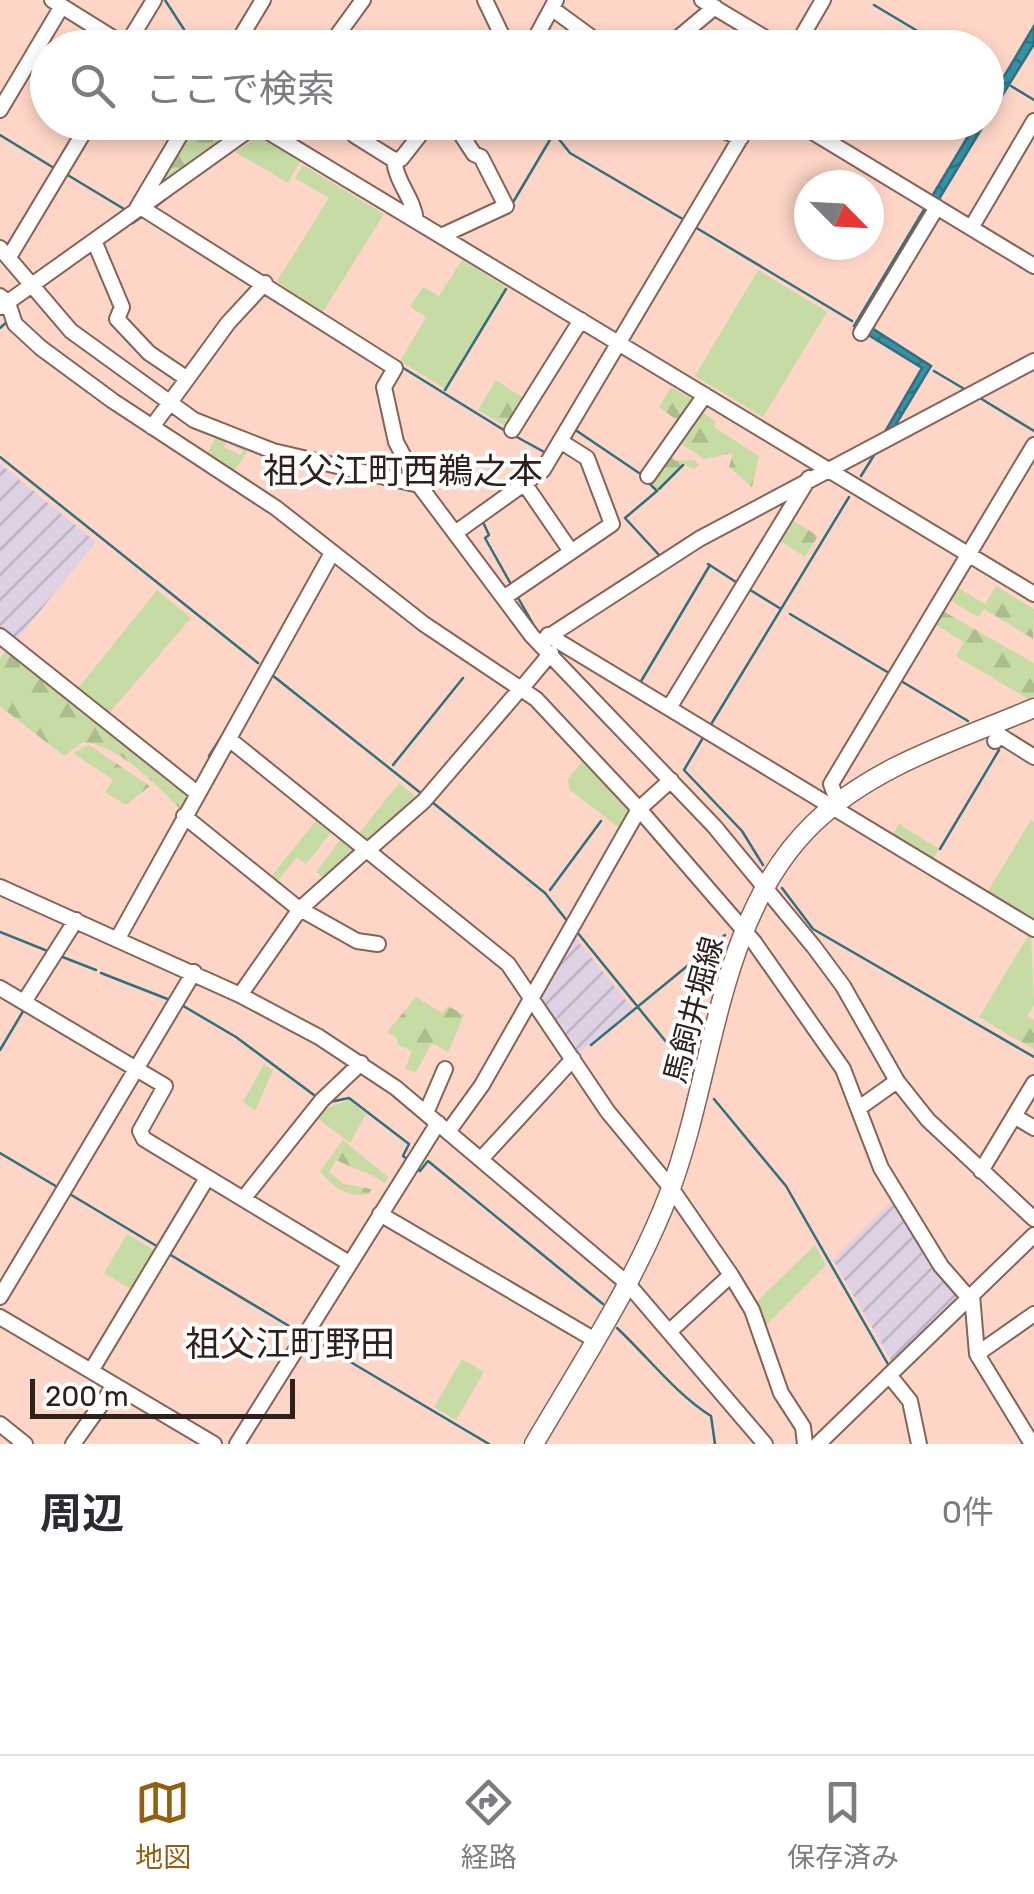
<!DOCTYPE html>
<html lang="ja">
<meta charset="utf-8">
<style>
:root{--surface:#fff;--page:#f7f7f7;--text:#2b2b33;--muted:#7c7c81;--line:#e1e1e2;--accent:#935f13}
body{margin:0;font-family:Rubik,"Noto Sans JP",sans-serif;background:var(--page);color:var(--text)}
.compass{position:absolute;left:794px;top:170px;width:90px;height:90px;border-radius:50%;background:var(--surface);box-shadow:0 5px 15px #0003;rotate:114deg}
.scale{position:absolute;left:30px;bottom:25px;width:265px;box-sizing:border-box;padding-left:10px;border:5px solid #2e201b;border-top:0;font-size:28px;line-height:35px;white-space:nowrap;color:#2e201b;-webkit-text-stroke:8px #fff;paint-order:stroke}
.list{margin:0;padding:0;list-style:none}
h2{display:flex;justify-content:space-between;align-items:center;height:130px;margin:0;padding:0 40px;font-size:42px}
h2 small{font-size:32px;font-weight:400;color:var(--muted)}
.icon{flex:none;width:55px;height:55px;fill:none;stroke:currentColor;stroke-width:2;stroke-linecap:round;stroke-linejoin:round}
.map{position:relative;flex:none;width:1034px;height:1444px;overflow:hidden}
.search{position:absolute;background:var(--surface);box-shadow:0 5px 15px #0003;left:30px;right:30px;top:30px;height:110px;display:flex;align-items:center;gap:25px;box-sizing:border-box;padding:0 35px;border-radius:55px;color:var(--muted);font-size:38px}
.sheet{height:310px;background:var(--surface)}
nav{display:flex;justify-content:space-around;align-items:center;box-sizing:border-box;height:140px;border-top:2px solid var(--line);background:var(--surface);font-size:28px;color:var(--muted)}
nav a{display:grid;justify-items:center;gap:5px}
nav .on{color:var(--accent)}
.map>svg:first-child{display:block}
.industrial{fill:url(#industrial-furrows)}
.grass{fill:#c7dba4}
.forest{fill:url(#forest-firs)}
.water{fill:url(#water-waves);stroke:#326f7e;stroke-width:2.5}
.lines{fill:none;stroke-linecap:round;stroke-linejoin:round}
.stream{stroke:#326f7e;stroke-width:2.5}
.minor-casing{stroke:#866357;stroke-width:18}
.major-casing{stroke:#866357;stroke-width:21}
.minor{stroke:#fff;stroke-width:14}
.major{stroke:#fff;stroke-width:18}
.labels{text-anchor:middle;dominant-baseline:central;stroke-width:8;stroke-linejoin:round;paint-order:stroke}
.street-label{font-size:30px;fill:#2e201b;stroke:#fff}
.quarter-label{font-size:35px;fill:#2e201b;stroke:#fff}
</style>
<div class="map">
<svg width="1034" height="1444" viewBox="0 0 1034 1444">
<defs>
<pattern id="industrial-furrows" width="10" height="10" patternUnits="userSpaceOnUse" patternTransform="scale(2.5)"><rect width="10" height="10" fill="#ded1e4"/><path d="M-1 1l2-2M0 10L10 0M9 11l2-2" fill="none" stroke="#bfb3c3"/></pattern>
<pattern id="forest-firs" width="22" height="20" patternUnits="userSpaceOnUse" patternTransform="scale(2.5)"><rect width="22" height="20" fill="#c7dba4"/><path d="M5 1l3.5 6h-7zM16 11l3.5 6h-7z" fill="#abbc8d"/></pattern>
<pattern id="water-waves" width="16" height="10" patternUnits="userSpaceOnUse" patternTransform="scale(2.5)"><rect width="16" height="10" fill="#3491a8"/><path d="M0 5q4-4 8 0t8 0" fill="none" stroke="#2c7688"/></pattern>
</defs>
<rect width="100%" height="100%" fill="#fed6c8"/>
<path class="industrial" d="M 0,464 L 96,542 L 15,642 L 0,630 Z
M 572,934 L 633,1009 L 575,1056 L 536,996 Z
M 895,1198 L 963,1297 L 894,1365 L 833,1260 Z"/>
<path class="grass" d="M 258,136 L 300,161 L 288,183 L 235,152 Z
M 303,165 L 384,214 L 321,315 L 277,281 L 329,198 L 295,178 Z
M 462,260 L 506,287 L 444,388 L 400,361 L 426,317 L 410,307 L 423,287 L 439,296 Z
M 758,270 L 827,312 L 763,417 L 695,376 Z
M 217,435 L 227,439 L 224,447 L 240,455 L 243,451 L 234,446 L 236,442 L 250,447 L 232,474 L 205,457 Z
M 157,590 L 191,618 L 106,717 L 75,692 Z
M 585,758 L 634,808 L 623,831 L 569,789 L 568,779 Z
M 399,783 L 421,801 L 370,846 L 356,837 Z
M 319,817 L 334,829 L 306,864 L 297,857 L 275,884 L 269,879 Z
M 1031,820 L 1034,822 L 1034,926 L 985,896 Z
M 899,824 L 939,849 L 931,863 L 890,838 Z
M 343,836 L 361,850 L 328,881 L 316,872 Z
M 1031,931 L 1034,1005 L 1014,1038 L 979,1017 Z
M 264,1064 L 273,1070 L 255,1111 L 243,1102 Z
M 349,1100 L 366,1114 L 350,1143 L 313,1115 L 321,1104 L 327,1108 Z
M 127,1234 L 159,1253 L 136,1292 L 104,1273 Z
M 815,1245 L 826,1265 L 762,1329 L 753,1305 Z
M 462,1359 L 484,1372 L 456,1420 L 434,1407 Z"/>
<path class="forest" d="M 192,123 L 232,123 L 245,130 L 169,186 L 156,181 Z
M 496,380 L 528,401 L 510,429 L 478,410 Z
M 671,387 L 697,402 L 681,423 L 659,407 Z
M 699,410 L 716,421 L 714,427 L 759,456 L 752,487 L 729,467 L 733,453 L 704,459 L 675,440 L 693,425 L 688,422 Z
M 668,455 L 676,461 L 695,460 L 699,465 L 694,469 L 682,464 L 657,489 L 651,481 Z
M 787,517 L 818,536 L 805,557 L 775,538 Z
M 955,586 L 985,604 L 996,586 L 1034,609 L 1033,639 L 984,609 L 978,617 L 948,599 Z
M 941,610 L 1034,663 L 1034,696 L 1028,699 L 956,656 L 964,642 L 933,623 Z
M 7,649 L 192,794 L 182,811 C 157,786 120,745 83,742 L 64,756 L 0,706 L 0,658 Z
M 89,745 L 150,786 L 126,805 L 105,792 L 113,780 L 73,753 Z
M 416,997 L 442,1013 L 448,1006 L 464,1015 L 448,1052 L 432,1043 L 416,1072 L 405,1069 L 412,1051 L 398,1045 L 397,1038 L 387,1032 Z
M 1028,1016 L 1034,1020 L 1034,1049 L 1014,1038 Z
M 343,1140 L 389,1178 L 384,1183 C 370,1172 352,1168 336,1160 L 329,1172 L 344,1184 L 371,1189 L 369,1194 C 348,1198 334,1188 320,1171 Z"/>
<path class="water" d="M 1034,26 L 1034,44 L 987,120 L 987,105 Z
M 976,123 L 985,123 L 864,323 L 931,366 L 892,431 L 886,430 L 922,368 L 854,326 Z"/>
<g class="lines">
<path class="stream" d="M 165,0 L 196,48
M 874,5 L 946,48
M 986,72 L 996,78
M 1011,86 L 1034,100
M 0,135 L 54,168
M 66,174 L 124,209
M 512,204 L 554,133 L 570,153 L 686,221
M 154,208 L 172,194
M 133,223 L 143,216
M 695,227 L 852,321
M 0,328 L 8,321
M 400,366 L 507,432
M 934,371 L 966,390
M 445,390 L 506,289
M 980,398 L 1034,431
M 574,429 L 642,475
M 515,436 L 546,453
M 0,457 L 258,663
M 861,476 L 876,452
M 647,481 L 657,491 L 625,518 L 660,556
M 659,489 L 683,465
M 485,503 L 540,462
M 482,520 L 489,535 L 485,538 L 512,586
M 708,564 L 736,582
M 747,588 L 781,609
M 517,596 L 536,629
M 790,614 L 889,673
M 272,675 L 422,794
M 901,681 L 968,721
M 640,683 L 710,565
M 710,726 L 849,497
M 704,736 L 684,770 L 742,831 L 763,865
M 209,756 L 227,728
M 393,765 L 463,678
M 432,802 L 545,893 L 568,922
M 940,849 L 999,750
M 782,888 L 813,929 L 1034,1057
M 550,890 L 601,821
M 0,932 L 50,952
M 577,932 L 693,1075
M 60,956 L 96,970
M 101,973 L 170,1000
M 180,1004 L 236,1037 L 318,1098
M 591,1045 L 725,935
M 0,1050 L 25,1008
M 714,1099 L 786,1186 L 889,1366
M 325,1103 L 349,1098 L 409,1144 L 403,1156 L 407,1159
M 0,1153 L 59,1188
M 416,1168 L 420,1171 L 428,1161 L 603,1304
M 68,1193 L 160,1248
M 169,1254 L 299,1332
M 617,1328 C 648,1357 676,1394 711,1416 L 715,1444
M 310,1338 L 489,1444"/>
<g class="minor-casing">
<path id="minor" d="M 52,0 L 129,48
M 485,0 L 508,48
M 702,0 L 782,48
M 554,10 L 606,48
M 126,46 L 154,0
M 234,48 L 263,0
M 328,48 L 363,0
M 530,48 L 556,0
M 666,48 L 715,7
M 795,48 L 823,0
M 0,110 L 62,6
M 252,122 L 1034,594
M 361,122 L 354,135 L 394,160 L 401,159 L 430,122
M 702,122 L 741,138
M 796,122 L 1034,266
M 394,160 C 396,183 414,198 416,221
M 137,208 L 188,122
M 142,208 L 395,368 L 384,387 L 396,442 L 419,485 L 532,636 L 714,826 L 814,947 L 843,986 L 897,1081 L 928,1120 L 1034,1219
M 971,228 L 1034,121
M 441,236 L 506,206 L 481,157 L 474,154 L 453,122
M 95,243 L 122,307 L 117,319 L 149,353 L 186,378
M 0,248 L 71,331 L 194,420 L 273,451 L 419,485
M 9,257 L 90,122
M 0,296 L 8,303 L 15,324 L 41,348 L 113,401 L 276,508 L 424,624 L 536,699 L 639,809 L 754,942 L 843,1069 L 881,1168 L 941,1266 L 969,1298
M 1,307 L 256,125
M 861,333 L 937,207
M 152,427 L 228,323 L 265,283
M 512,430 L 581,320
M 648,476 L 705,395
M 524,483 L 570,550
M 455,533 L 543,470 L 750,122
M 505,597 L 612,524 L 587,458 L 560,441
M 548,635 L 1034,929
M 0,636 L 197,793
M 540,642 L 699,539 L 1034,361
M 521,689 L 551,653
M 669,708 L 809,478
M 229,739 L 508,964 L 608,1112 L 671,1188 L 731,1275 L 752,1310 L 781,1393 L 803,1427 L 805,1444
M 995,741 L 999,735 L 1034,757
M 838,803 L 831,784 L 1034,445
M 184,816 L 299,909
M 367,851 L 424,801 L 521,688
M 0,887 L 240,995 L 319,1037 L 396,1088 L 628,1284 L 765,1444
M 300,909 L 357,941 L 378,944
M 118,938 L 332,553
M 0,988 L 165,1086 L 140,1131 L 144,1139 L 349,1263
M 240,995 L 300,909 L 366,850
M 24,1002 L 76,920
M 859,1108 L 897,1081
M 426,1113 L 445,1069
M 1014,1116 L 1034,1128
M 448,1132 L 482,1085 L 639,809 L 671,780
M 481,1159 L 573,1059
M 981,1171 L 1034,1083
M 243,1199 L 322,1100 L 361,1063
M 380,1214 L 595,1340
M 972,1295 L 977,1354 L 1032,1444
M 0,1297 L 194,972
M 0,1317 L 214,1444
M 671,1330 L 731,1275
M 977,1354 L 1034,1314
M 91,1371 L 207,1178
M 889,1375 L 910,1401 L 919,1444
M 0,1424 L 25,1444
M 73,1444 L 115,1385
M 237,1444 L 438,1123
M 818,1444 L 1034,1235"/>
</g>
<g class="major-casing">
<path id="major" d="M 534,1444 C 582,1362 636,1281 670,1191 C 715,1071 717,916 814,823 C 874,765 959,740 1034,708"/>
</g>
<use href="#minor" class="minor"/>
<use href="#major" class="major"/>
</g>
<g class="labels">
<g class="street-label">
<text transform="translate(694 1010) rotate(-75)">馬飼井堀線</text>
</g>
<g class="quarter-label">
<text x="403" y="471">祖父江町西鵜之本</text>
<text x="290" y="1344">祖父江町野田</text>
</g>
</g>
</svg>
<svg class="compass" viewBox="-18 -18 36 36"><path d="M0-13l5 13h-10z" fill="#e53935"/><path d="M0 13l5-13h-10z" fill="#7c7c81"/></svg>
<div class="scale">200 m</div>
<div class="search"><svg class="icon" aria-label="search" viewBox="0 0 24 24"><circle cx="10" cy="10" r="6"/><path d="M15 15l6 6"/></svg>ここで検索</div>
</div>
<section class="sheet">
<h2>周辺<small>0件</small></h2>
<ul class="list">
</ul>
</section>
<nav>
<a class="on"><svg class="icon" aria-label="map" viewBox="0 0 24 24"><path d="M3 6l6-2 6 2 6-2v14l-6 2-6-2-6 2zM9 4v14M15 6v14"/></svg>地図</a>
<a><svg class="icon" aria-label="directions" viewBox="0 0 24 24"><path d="M12 3l9 9-9 9-9-9zM9 14v-3h6M13 9l2 2-2 2"/></svg>経路</a>
<a><svg class="icon" aria-label="saved" viewBox="0 0 24 24"><path d="M7 4h10v16l-5-4-5 4z"/></svg>保存済み</a>
</nav>
